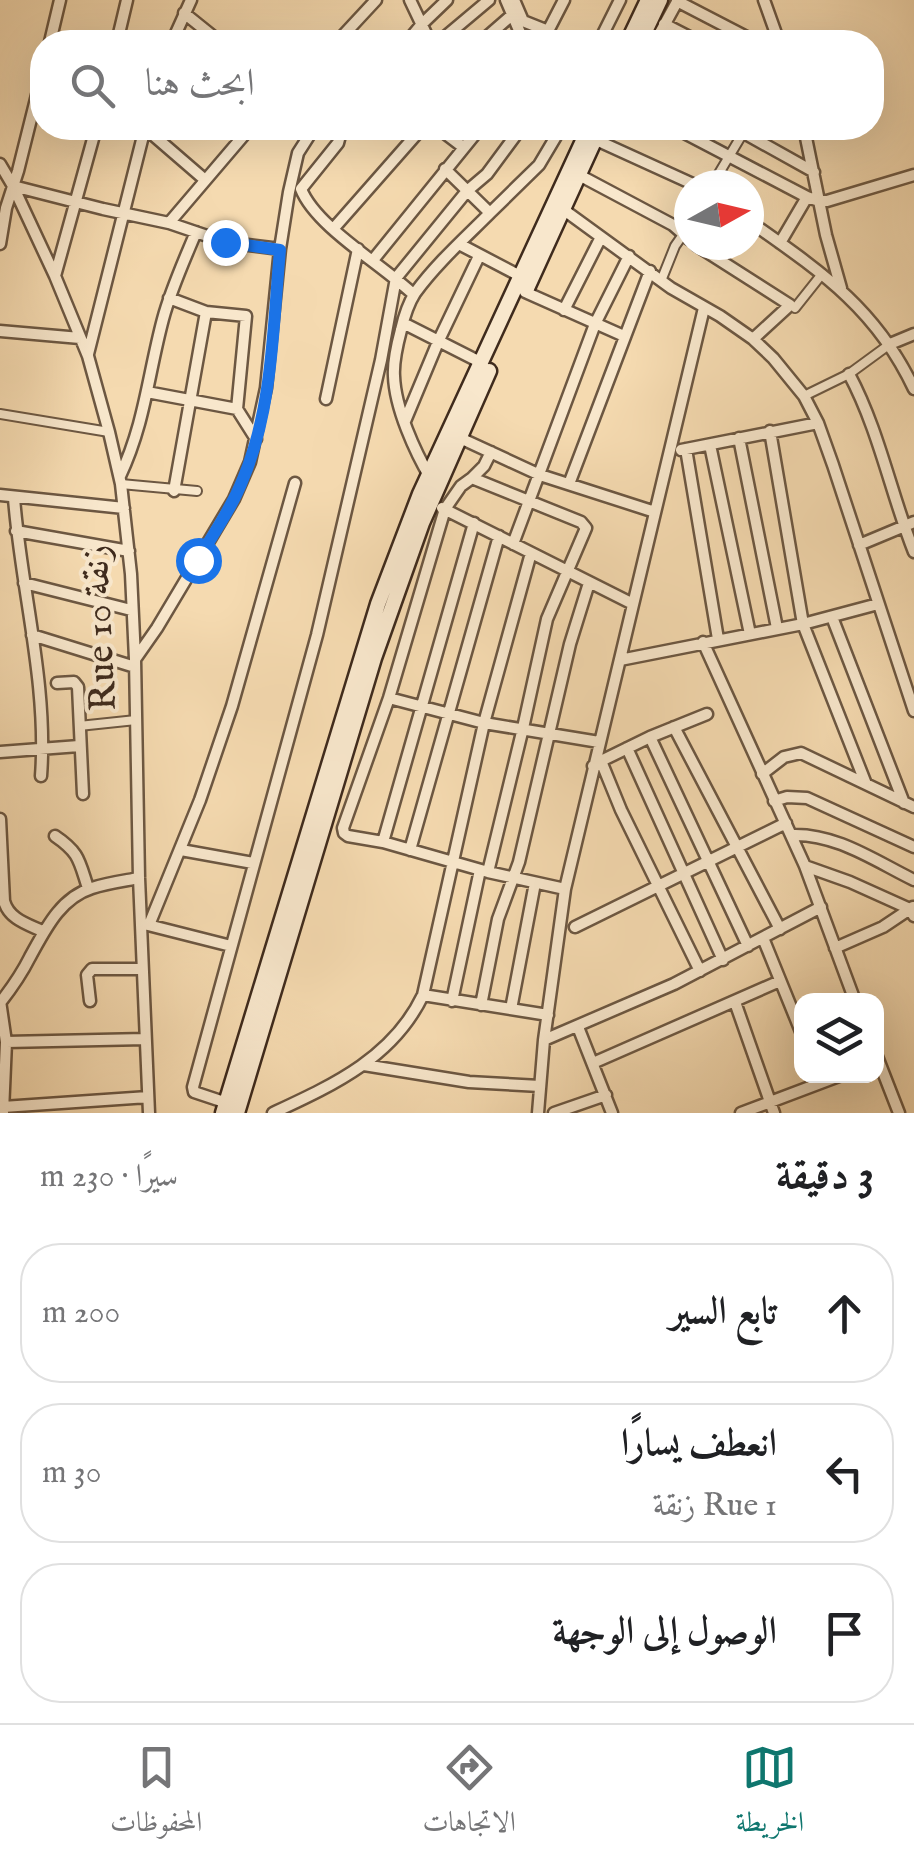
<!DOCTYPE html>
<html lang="ar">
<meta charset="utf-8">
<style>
:root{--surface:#fff;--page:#f6f6f6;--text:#202124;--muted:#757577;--line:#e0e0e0;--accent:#0f766e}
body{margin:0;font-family:"IM FELL English",Amiri,serif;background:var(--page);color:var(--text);direction:rtl}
.controls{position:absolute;right:30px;bottom:30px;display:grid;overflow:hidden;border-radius:20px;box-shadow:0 10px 40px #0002}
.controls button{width:90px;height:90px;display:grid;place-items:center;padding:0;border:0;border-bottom:2px solid var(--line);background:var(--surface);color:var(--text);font:50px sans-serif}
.compass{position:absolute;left:674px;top:170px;width:90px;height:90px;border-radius:50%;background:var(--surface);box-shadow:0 10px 40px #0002;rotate:82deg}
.stop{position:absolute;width:30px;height:30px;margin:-22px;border:8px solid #1a73e8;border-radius:50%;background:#fff}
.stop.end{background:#1a73e8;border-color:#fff;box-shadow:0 2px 10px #0008}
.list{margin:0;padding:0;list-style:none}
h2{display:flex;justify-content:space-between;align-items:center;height:130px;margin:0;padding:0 40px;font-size:42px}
h2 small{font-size:32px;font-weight:400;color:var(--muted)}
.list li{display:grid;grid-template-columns:65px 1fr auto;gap:30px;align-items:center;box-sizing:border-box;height:140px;margin:0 20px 20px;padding:0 20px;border:2px solid var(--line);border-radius:40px}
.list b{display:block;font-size:38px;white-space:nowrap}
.list p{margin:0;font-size:32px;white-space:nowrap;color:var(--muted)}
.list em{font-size:32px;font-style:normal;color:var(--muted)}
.icon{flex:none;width:55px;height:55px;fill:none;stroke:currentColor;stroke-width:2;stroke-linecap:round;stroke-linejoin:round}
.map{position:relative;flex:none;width:914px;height:1113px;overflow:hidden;direction:ltr}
.search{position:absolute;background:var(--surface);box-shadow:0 10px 40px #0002;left:30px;right:30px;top:30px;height:110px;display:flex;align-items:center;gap:25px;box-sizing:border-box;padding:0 35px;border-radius:40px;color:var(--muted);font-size:38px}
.sheet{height:610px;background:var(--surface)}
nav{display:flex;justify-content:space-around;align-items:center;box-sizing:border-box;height:140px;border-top:2px solid var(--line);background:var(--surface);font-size:28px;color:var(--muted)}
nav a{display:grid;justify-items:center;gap:5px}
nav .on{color:var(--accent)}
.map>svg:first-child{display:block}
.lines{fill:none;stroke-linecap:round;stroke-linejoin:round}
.pedestrian-casing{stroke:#6c5742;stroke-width:12}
.minor-casing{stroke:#6c5742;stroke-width:15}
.secondary-casing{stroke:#3f2b1d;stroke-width:19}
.pedestrian{stroke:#f8e7cc;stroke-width:8}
.minor{stroke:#f8e7cc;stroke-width:10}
.secondary{stroke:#f8e7cc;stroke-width:14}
.route{stroke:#1a73e8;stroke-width:12}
.labels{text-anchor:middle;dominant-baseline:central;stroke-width:8;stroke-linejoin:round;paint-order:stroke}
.street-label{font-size:38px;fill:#3f2b1d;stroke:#f8e7cc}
</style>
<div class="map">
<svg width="914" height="1113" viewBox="0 0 914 1113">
<rect width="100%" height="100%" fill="#f5dab0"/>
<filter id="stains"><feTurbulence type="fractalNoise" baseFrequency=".002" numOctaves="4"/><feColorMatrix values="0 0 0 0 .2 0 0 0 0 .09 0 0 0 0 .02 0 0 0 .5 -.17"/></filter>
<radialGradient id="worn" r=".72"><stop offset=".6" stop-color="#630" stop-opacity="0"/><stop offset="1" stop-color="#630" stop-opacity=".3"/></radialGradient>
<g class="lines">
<g class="pedestrian-casing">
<path id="pedestrian" d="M 712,185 L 746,128
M 661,281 L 675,246 L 689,226
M 795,308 L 822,274
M 804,396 L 849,374 L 890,344
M 0,414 L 109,432
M 121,484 L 197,491
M 79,726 L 136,720"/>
</g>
<g class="minor-casing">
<path id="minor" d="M 410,0 L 430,42
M 506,0 L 524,42
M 514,0 L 523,21 L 548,31 L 564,0
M 764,0 L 779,42
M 677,1 L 756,42
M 184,13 L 220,42
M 664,24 L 699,42
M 50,42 L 60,0
M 117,42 L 127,0
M 172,42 L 191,0
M 319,42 L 324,42
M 337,42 L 376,0
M 407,42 L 422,24 L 447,0
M 439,42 L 489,0
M 481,42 L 512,15
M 599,42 L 620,0
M 655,42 L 678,0
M 145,128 L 204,179
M 227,128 L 240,139
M 342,128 L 338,143 L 301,189 C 316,227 383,265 414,295
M 438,128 L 463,147
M 675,128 L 807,197
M 735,128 L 814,172
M 804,128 L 826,235 L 841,288
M 594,139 L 695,185
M 0,164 L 13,186 L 55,276 L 88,356 L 109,432 L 121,484 L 131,574 L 135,659 L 139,878 L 149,1113
M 445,169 L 490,213 L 539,165 L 561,128
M 579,175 L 673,225 L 689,239
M 13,186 L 103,209 L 169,223 L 225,242 L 280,249
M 564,210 L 671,288 L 720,316 L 753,339 L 773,358 L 804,396 L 818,423 L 833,465 L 914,711
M 749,221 C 820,271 876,308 914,389
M 169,223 L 250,128
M 334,228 L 422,128
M 780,243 L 807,197 L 819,201 L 827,201 L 914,175
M 0,244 L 6,208 L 18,171 L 42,75
M 459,244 L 522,277
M 696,245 L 790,305 L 753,339
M 373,260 L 480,128
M 55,276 L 96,128
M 525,292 L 624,336
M 169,298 L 206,312 L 246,316 L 237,409 L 256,439
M 564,310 L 601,237
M 403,323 L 482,363
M 0,331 L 80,338
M 890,344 L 914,334
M 88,354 L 145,128
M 849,374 C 879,430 891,494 914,552
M 147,392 L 237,409
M 326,399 L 358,249
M 405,421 L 438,342 L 479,256
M 770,431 L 803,624 L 866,784
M 460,438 L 540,475 L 655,512
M 739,438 L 777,628
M 710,445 L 750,634
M 686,449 L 718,639
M 681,450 L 818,423
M 120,476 C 145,423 148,375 163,319 C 171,289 184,261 196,232
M 472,478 L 484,466 L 491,452
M 431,479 C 415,452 395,408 394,376 C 393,361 397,345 401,330 C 404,317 408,304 415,293 C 436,264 465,238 490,213
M 569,484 L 650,271
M 174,491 L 206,312
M 0,495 L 124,508
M 14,498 C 21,590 48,683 41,776
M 442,508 L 633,604
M 16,531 L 129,551
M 513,544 L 595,324 L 629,256
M 859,545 L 914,522
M 24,583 L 131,610
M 832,617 L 904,803
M 32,635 L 135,667
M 703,642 L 805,866 L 855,1001
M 136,658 L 157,628 L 234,499 L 250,462 L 266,388 L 280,249 L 289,192 L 298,153 L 314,128
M 620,660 L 803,624 L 878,604
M 57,683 L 74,682 L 78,687 L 83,794
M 389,698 L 484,723 L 599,742
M 674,727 L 780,929
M 650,737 L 748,946
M 627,748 L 723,960
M 0,752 L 79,746
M 601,761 L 650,737 L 707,714
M 593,766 L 601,761 L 621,810 L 700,971
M 762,774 L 784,757 L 801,753 L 914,807
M 774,801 L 787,797 L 807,798 L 914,847
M 0,819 L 4,901 C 9,919 27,924 42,931
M 791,835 C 836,833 875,861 914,880
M 55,836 C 80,853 79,861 88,888
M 383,842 L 474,523
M 181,850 L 253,863
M 410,850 L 499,536
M 805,866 L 850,882 L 910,909 L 914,916
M 488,872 L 523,728 L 547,619 L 586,528 L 581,522 L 472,478 L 461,486 L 445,509 L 389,698 L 343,828 L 344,833 L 348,836 L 383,842 L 488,872 L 565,889
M 144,924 L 231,946
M 149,925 L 200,800 L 232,706 L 295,483
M 575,927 L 786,823
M 763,938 L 802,1034
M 835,948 L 883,927 L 913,907
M 423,995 L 548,1015
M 0,1001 L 6,1042 L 3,1112
M 90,1001 L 87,975 L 92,969 L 142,969
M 452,1001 L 480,870
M 735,1002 L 774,1113
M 0,1003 C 11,989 22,973 30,957 C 45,930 60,898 92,888 C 107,883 123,881 139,878
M 481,1005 L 498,919 L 519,862 L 570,644 L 589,583
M 511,1009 L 535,883
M 578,1027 L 612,1113
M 544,1040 L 674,984 L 821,907
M 6,1042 L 145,1039
M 876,1054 L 899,1113
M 593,1063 L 780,981
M 364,1065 L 469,1082 L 540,1086
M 230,1104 L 194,1092 L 193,1087 L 317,635 L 381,360 L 396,278 L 467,191 L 487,174 L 521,128
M 3,1107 L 148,1097
M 273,1113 C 333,1085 393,1058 423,995 L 484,723 L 531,553
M 538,1113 L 544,1040 L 565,889 L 704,308
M 554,1113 L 606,1095
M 741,1113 L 839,1076"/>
</g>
<g class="secondary-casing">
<path id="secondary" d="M 628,42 L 648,0
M 640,42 L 660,0
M 527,288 L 600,128
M 223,1113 L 378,604 L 420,494 L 589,128
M 237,1113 L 374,658 L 422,523 L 489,371"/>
</g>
<use href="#pedestrian" class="pedestrian"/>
<use href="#minor" class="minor"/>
<use href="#secondary" class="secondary"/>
</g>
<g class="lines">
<path class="route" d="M 198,560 C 213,534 232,508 243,479 C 273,408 273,325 280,250 L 225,242"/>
</g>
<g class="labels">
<g class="street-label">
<text transform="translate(101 628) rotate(-93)">Rue 10 زنقة</text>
</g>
</g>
<rect width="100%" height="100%" filter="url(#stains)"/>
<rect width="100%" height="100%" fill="url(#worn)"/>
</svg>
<div class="controls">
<button><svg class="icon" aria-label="layers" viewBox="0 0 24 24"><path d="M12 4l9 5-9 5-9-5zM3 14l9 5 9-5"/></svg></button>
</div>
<svg class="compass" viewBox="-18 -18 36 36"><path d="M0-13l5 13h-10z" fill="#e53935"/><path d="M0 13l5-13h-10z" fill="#757577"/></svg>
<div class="stop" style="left:198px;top:560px"></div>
<div class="stop end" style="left:225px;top:242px"></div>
<div class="search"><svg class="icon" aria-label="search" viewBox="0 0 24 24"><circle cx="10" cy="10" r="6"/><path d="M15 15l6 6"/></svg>ابحث هنا</div>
</div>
<section class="sheet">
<h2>3 دقيقة<small>سيرًا · 230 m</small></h2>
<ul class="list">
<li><svg class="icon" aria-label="ahead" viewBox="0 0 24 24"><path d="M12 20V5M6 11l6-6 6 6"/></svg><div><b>تابع السير</b></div><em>200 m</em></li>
<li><svg class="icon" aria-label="left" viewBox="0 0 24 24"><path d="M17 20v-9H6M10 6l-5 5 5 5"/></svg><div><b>انعطف يسارًا</b><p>Rue 1 زنقة</p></div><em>30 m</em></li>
<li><svg class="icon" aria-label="arrive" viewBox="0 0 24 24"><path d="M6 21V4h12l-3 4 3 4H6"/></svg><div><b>الوصول إلى الوجهة</b></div></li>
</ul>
</section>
<nav>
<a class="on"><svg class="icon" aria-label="map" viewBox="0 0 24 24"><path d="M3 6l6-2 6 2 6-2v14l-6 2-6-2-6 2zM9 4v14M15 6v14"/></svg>الخريطة</a>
<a><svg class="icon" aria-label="directions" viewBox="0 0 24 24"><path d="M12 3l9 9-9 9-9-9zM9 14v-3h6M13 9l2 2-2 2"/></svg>الاتجاهات</a>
<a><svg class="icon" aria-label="saved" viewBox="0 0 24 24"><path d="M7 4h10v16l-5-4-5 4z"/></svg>المحفوظات</a>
</nav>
